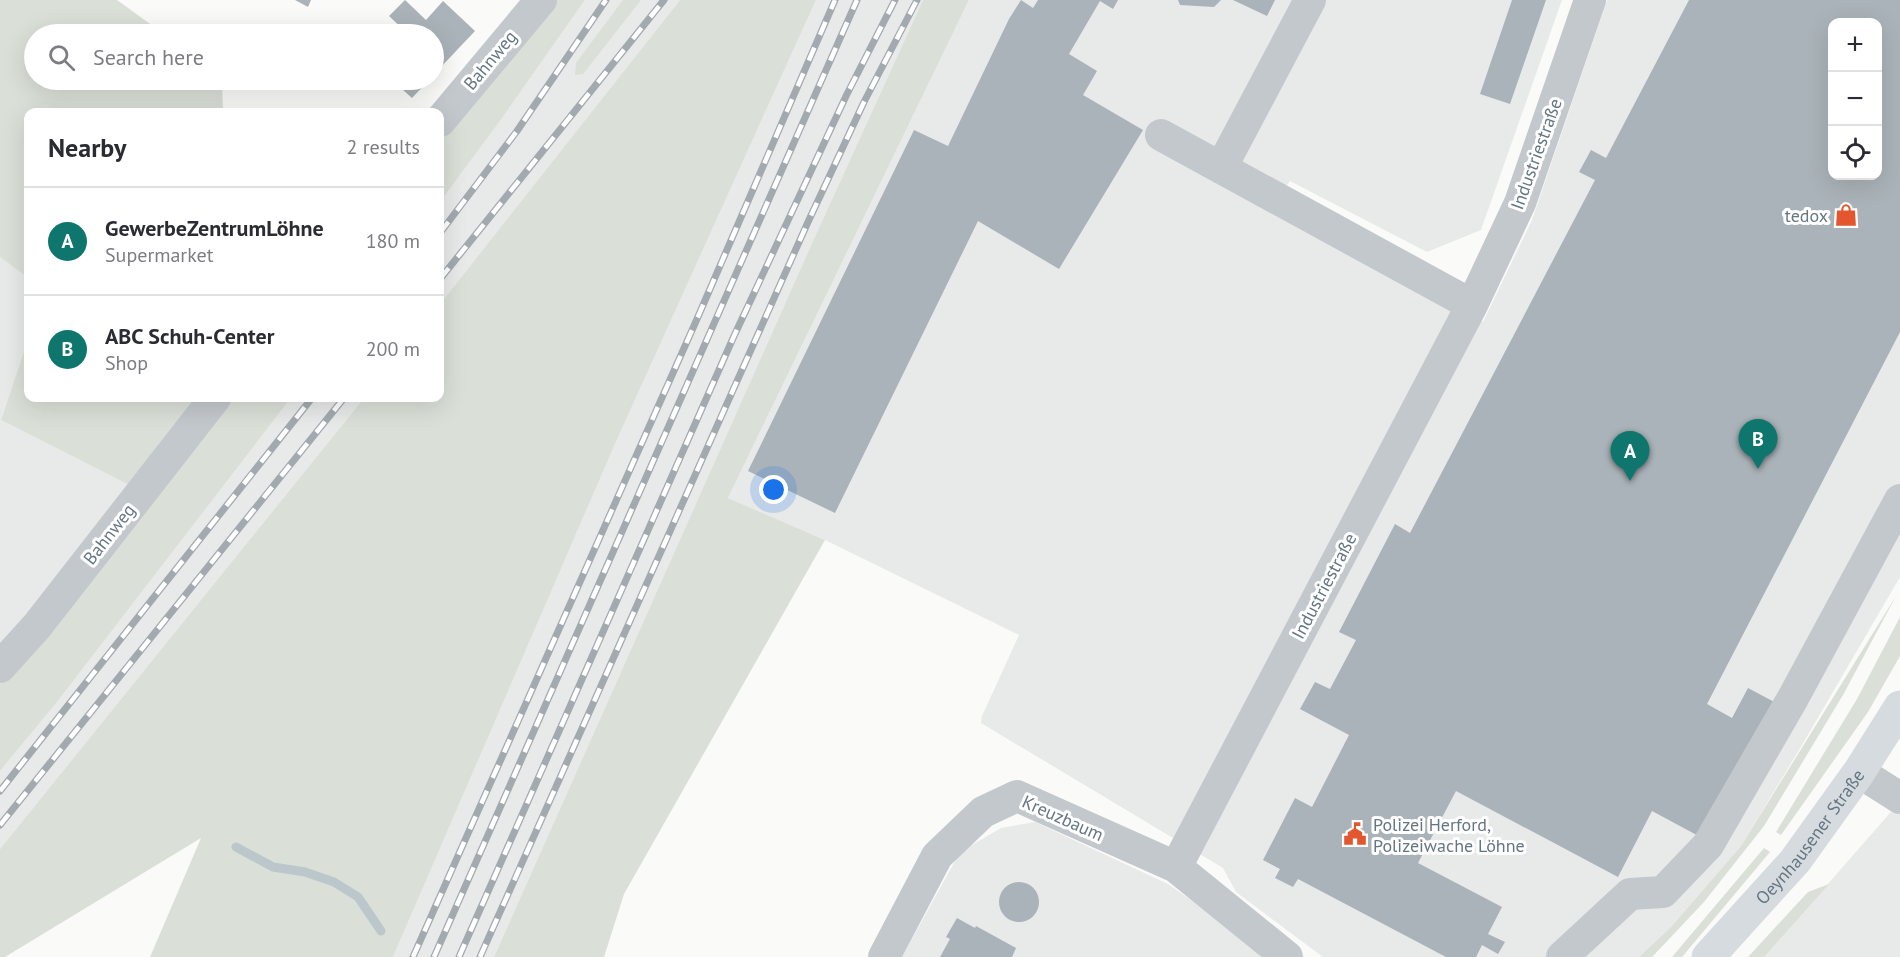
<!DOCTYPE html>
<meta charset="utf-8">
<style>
:root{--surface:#fff;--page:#f7f7f7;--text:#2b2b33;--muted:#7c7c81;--line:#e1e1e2;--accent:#0f766e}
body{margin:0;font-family:"PT Sans",sans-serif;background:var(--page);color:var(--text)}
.controls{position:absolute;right:18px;top:18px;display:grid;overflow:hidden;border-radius:12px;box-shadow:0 6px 24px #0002}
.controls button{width:54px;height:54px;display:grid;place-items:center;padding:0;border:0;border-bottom:2px solid var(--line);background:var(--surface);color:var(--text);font:30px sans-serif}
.you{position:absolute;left:774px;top:490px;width:21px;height:21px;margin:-15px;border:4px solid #fff;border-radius:50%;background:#1a73e8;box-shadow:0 0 0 9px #1a73e833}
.badge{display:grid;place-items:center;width:39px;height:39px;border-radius:50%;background:var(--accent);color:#fff;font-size:20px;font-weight:700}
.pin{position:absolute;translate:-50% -50px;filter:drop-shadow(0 2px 3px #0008)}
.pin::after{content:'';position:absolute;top:32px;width:21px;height:18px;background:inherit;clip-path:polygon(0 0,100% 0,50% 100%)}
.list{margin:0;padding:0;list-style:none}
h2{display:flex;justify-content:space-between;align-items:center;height:78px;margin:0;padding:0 24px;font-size:26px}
h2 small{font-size:20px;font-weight:400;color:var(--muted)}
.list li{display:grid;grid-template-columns:39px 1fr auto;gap:18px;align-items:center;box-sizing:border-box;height:108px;padding:0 24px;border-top:2px solid var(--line)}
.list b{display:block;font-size:22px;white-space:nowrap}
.list p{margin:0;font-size:20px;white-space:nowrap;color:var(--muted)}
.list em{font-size:20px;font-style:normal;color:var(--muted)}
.icon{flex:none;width:33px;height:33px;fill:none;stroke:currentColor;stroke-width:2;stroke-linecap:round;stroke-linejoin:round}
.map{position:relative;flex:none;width:1900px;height:957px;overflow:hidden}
.search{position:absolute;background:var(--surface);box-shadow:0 6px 24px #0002;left:24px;top:24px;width:420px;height:66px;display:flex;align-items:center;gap:15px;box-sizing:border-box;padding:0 21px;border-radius:33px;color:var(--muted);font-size:22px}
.panel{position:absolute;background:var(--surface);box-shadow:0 6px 24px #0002;left:24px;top:108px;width:420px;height:294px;border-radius:12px}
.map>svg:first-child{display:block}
.built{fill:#e8e9e9;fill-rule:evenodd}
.green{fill:#dadfd7}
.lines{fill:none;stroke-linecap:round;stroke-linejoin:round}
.stream{stroke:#bbc7cb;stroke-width:9}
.building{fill:#aab3b9;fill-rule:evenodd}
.minor{stroke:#c3c8cc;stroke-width:32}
.major{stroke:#d6dbdf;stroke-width:33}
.rail-casing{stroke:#a2aab0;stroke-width:7}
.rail{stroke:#fff;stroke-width:4.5;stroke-dasharray:14;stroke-linecap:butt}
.labels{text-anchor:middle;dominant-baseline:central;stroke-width:6;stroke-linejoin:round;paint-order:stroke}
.street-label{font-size:18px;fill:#657683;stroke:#fff}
.poi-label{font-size:18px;fill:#657683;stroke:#fff;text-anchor:end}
</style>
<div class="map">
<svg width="1900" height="957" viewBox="0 0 1900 957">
<rect width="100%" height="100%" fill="#fafaf8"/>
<path class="built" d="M 585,0 L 680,0 L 440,304 L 440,202 L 500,121 Z
M 816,0 L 923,0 L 813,241 L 494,957 L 393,957 L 615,444 Z
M 969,0 L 1562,0 L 1481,230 L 1427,252 L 1290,181 L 1272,207 L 1483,322 L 1532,220 L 1607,0 L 1900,0 L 1900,577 L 1802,745 L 1741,846 L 1671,927 L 1639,957 L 1323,957 L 1236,892 L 1223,868 L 981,723 L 982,716 L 1019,635 L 825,540 L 728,498 ZM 1832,22 L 1878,22 L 1878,176 L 1832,176 Z
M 0,257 L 28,278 L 28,339 L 1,420 L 135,488 L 152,500 L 0,684 Z
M 291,398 L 364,398 L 0,849 L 0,771 L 57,702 Z
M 1900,800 L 1900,957 L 1764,957 L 1897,805 Z
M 1035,822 L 1168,884 L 1235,931 L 1265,957 L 902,957 L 960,852 L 1001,828 Z"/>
<path class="green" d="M 0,0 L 117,0 L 164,34 L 34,34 L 34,80 L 222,80 L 223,112 L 28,112 L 28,278 L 0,257 Z
M 556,0 L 585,0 L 500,121 L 440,202 L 440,138 Z
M 623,0 L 641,0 L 583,74 L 575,75 L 576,63 Z
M 680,0 L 816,0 L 615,444 L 393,957 L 150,957 L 201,838 L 5,957 L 0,957 L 0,849 L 364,398 L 440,398 L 440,304 Z
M 923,0 L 969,0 L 728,498 L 825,540 L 624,894 L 604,957 L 494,957 L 813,241 Z
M 28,339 L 28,398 L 204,398 L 135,488 L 1,420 Z
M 231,398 L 291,398 L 57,702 L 0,771 L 0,684 L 152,500 Z
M 1896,596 L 1843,695 L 1764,826 L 1704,902 L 1652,957 L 1639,957 L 1671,927 L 1741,846 Z
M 1900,617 L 1900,656 L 1868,712 L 1781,835 L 1776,832 L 1857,699 Z
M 1764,848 L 1770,852 L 1682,957 L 1672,957 Z
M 1829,884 L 1764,957 L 1748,957 L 1808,892 Z"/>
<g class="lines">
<path class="stream" d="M 236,847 L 273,867 L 305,872 L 334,882 L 358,897 L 381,931"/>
</g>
<path class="building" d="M 295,0 L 311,0 L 308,7 Z
M 405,0 L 426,20 L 443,1 L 475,31 L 440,68 L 434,62 L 434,34 L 408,34 L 389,16 Z
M 1021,0 L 1033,8 L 1038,0 L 1118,0 L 1113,9 L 1100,1 L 1069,54 L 1097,71 L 1083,95 L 1143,130 L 1059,269 L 978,221 L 835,513 L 748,471 L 914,130 L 948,146 L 1009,19 Z
M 1178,0 L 1221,0 L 1214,7 L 1180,5 Z
M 1233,0 L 1275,0 L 1267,16 Z
M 1512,0 L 1546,0 L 1510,104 L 1480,94 Z
M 1689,0 L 1900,0 L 1900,332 L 1707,704 L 1732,718 L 1748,688 L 1778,704 L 1706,840 L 1652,811 L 1618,877 L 1456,791 L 1418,863 L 1502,907 L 1488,934 L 1505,942 L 1498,954 L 1482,945 L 1476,957 L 1446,957 L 1298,879 L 1293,887 L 1275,878 L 1280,869 L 1263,860 L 1295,798 L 1312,807 L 1349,735 L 1300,709 L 1315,682 L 1330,689 L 1356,640 L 1339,632 L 1395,524 L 1410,533 L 1595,180 L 1579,172 L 1591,150 L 1606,158 ZM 1832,22 L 1878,22 L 1878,176 L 1832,176 Z
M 395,80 L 429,80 L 412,98 L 393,81 Z
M999 902a20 20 0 1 1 40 0a20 20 0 1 1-40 0Z
M 957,918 L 975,928 L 976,926 L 1016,948 L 1012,957 L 940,957 L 950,939 L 946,937 Z"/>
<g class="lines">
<path class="minor" d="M 440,121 L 541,0
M 1161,135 L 1472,305
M 1221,168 L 1310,0
M 0,667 L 37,626 L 215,398
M 1859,772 L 1900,798
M 1176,867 L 1472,305 L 1520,203 L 1590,0
M 884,957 L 937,856 L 983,812 L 1017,796 L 1176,867 L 1287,957
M 1562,957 L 1630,894 L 1663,892 L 1708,845 L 1793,698 L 1900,500"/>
<path class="major" id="s1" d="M 1708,957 L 1795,861 L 1859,772 L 1900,707"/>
<g class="rail-casing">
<path id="rail" d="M 440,233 L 517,131 L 606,0
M 440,279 L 664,0
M 0,791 L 312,398
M 0,825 L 344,398
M 413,957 L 697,319 L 835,0
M 434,957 L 857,0
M 459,957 L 734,336 L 847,94 L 895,0
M 480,957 L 808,222 L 864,102 L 917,0"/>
</g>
<use href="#rail" class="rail"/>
</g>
<defs>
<g id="shop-bare" transform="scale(1.8)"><path d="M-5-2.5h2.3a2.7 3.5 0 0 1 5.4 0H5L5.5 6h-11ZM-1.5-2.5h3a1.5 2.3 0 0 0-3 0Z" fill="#e4572e" stroke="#fff" stroke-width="2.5" paint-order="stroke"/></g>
<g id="civic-bare" transform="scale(1.8)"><path d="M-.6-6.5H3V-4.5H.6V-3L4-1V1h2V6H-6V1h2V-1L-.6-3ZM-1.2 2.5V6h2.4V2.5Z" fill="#e4572e" stroke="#fff" stroke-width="2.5" paint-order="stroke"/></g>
</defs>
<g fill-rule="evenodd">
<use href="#shop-bare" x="1846" y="215"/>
<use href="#civic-bare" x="1355" y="834"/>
</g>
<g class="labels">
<g class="street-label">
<text transform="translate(490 60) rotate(-50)">Bahnweg</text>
<text transform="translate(1536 154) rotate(-70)">Industriestraße</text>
<text transform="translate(109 534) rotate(-52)">Bahnweg</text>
<text transform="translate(1324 586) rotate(-62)">Industriestraße</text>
<text transform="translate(1063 818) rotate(24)">Kreuzbaum</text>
<text stroke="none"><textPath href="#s1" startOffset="158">Oeynhausener Straße</textPath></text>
</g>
<g class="poi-label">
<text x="1828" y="215">tedox</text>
<text x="1373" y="824" text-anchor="start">Polizei Herford,<tspan x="1373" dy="21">Polizeiwache Löhne</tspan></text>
</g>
</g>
</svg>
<div class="controls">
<button>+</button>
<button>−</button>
<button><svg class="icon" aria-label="locate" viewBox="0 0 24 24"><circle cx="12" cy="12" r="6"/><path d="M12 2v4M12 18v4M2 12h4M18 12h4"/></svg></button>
</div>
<div class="you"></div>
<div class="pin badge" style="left:1630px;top:481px">A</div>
<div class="pin badge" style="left:1758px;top:469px">B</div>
<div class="search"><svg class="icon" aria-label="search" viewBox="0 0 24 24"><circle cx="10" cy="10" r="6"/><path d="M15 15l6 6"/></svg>Search here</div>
<section class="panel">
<h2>Nearby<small>2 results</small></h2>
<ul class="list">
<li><span class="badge">A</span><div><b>GewerbeZentrumLöhne</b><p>Supermarket</p></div><em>180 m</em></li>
<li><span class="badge">B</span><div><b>ABC Schuh-Center</b><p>Shop</p></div><em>200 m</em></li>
</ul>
</section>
</div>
